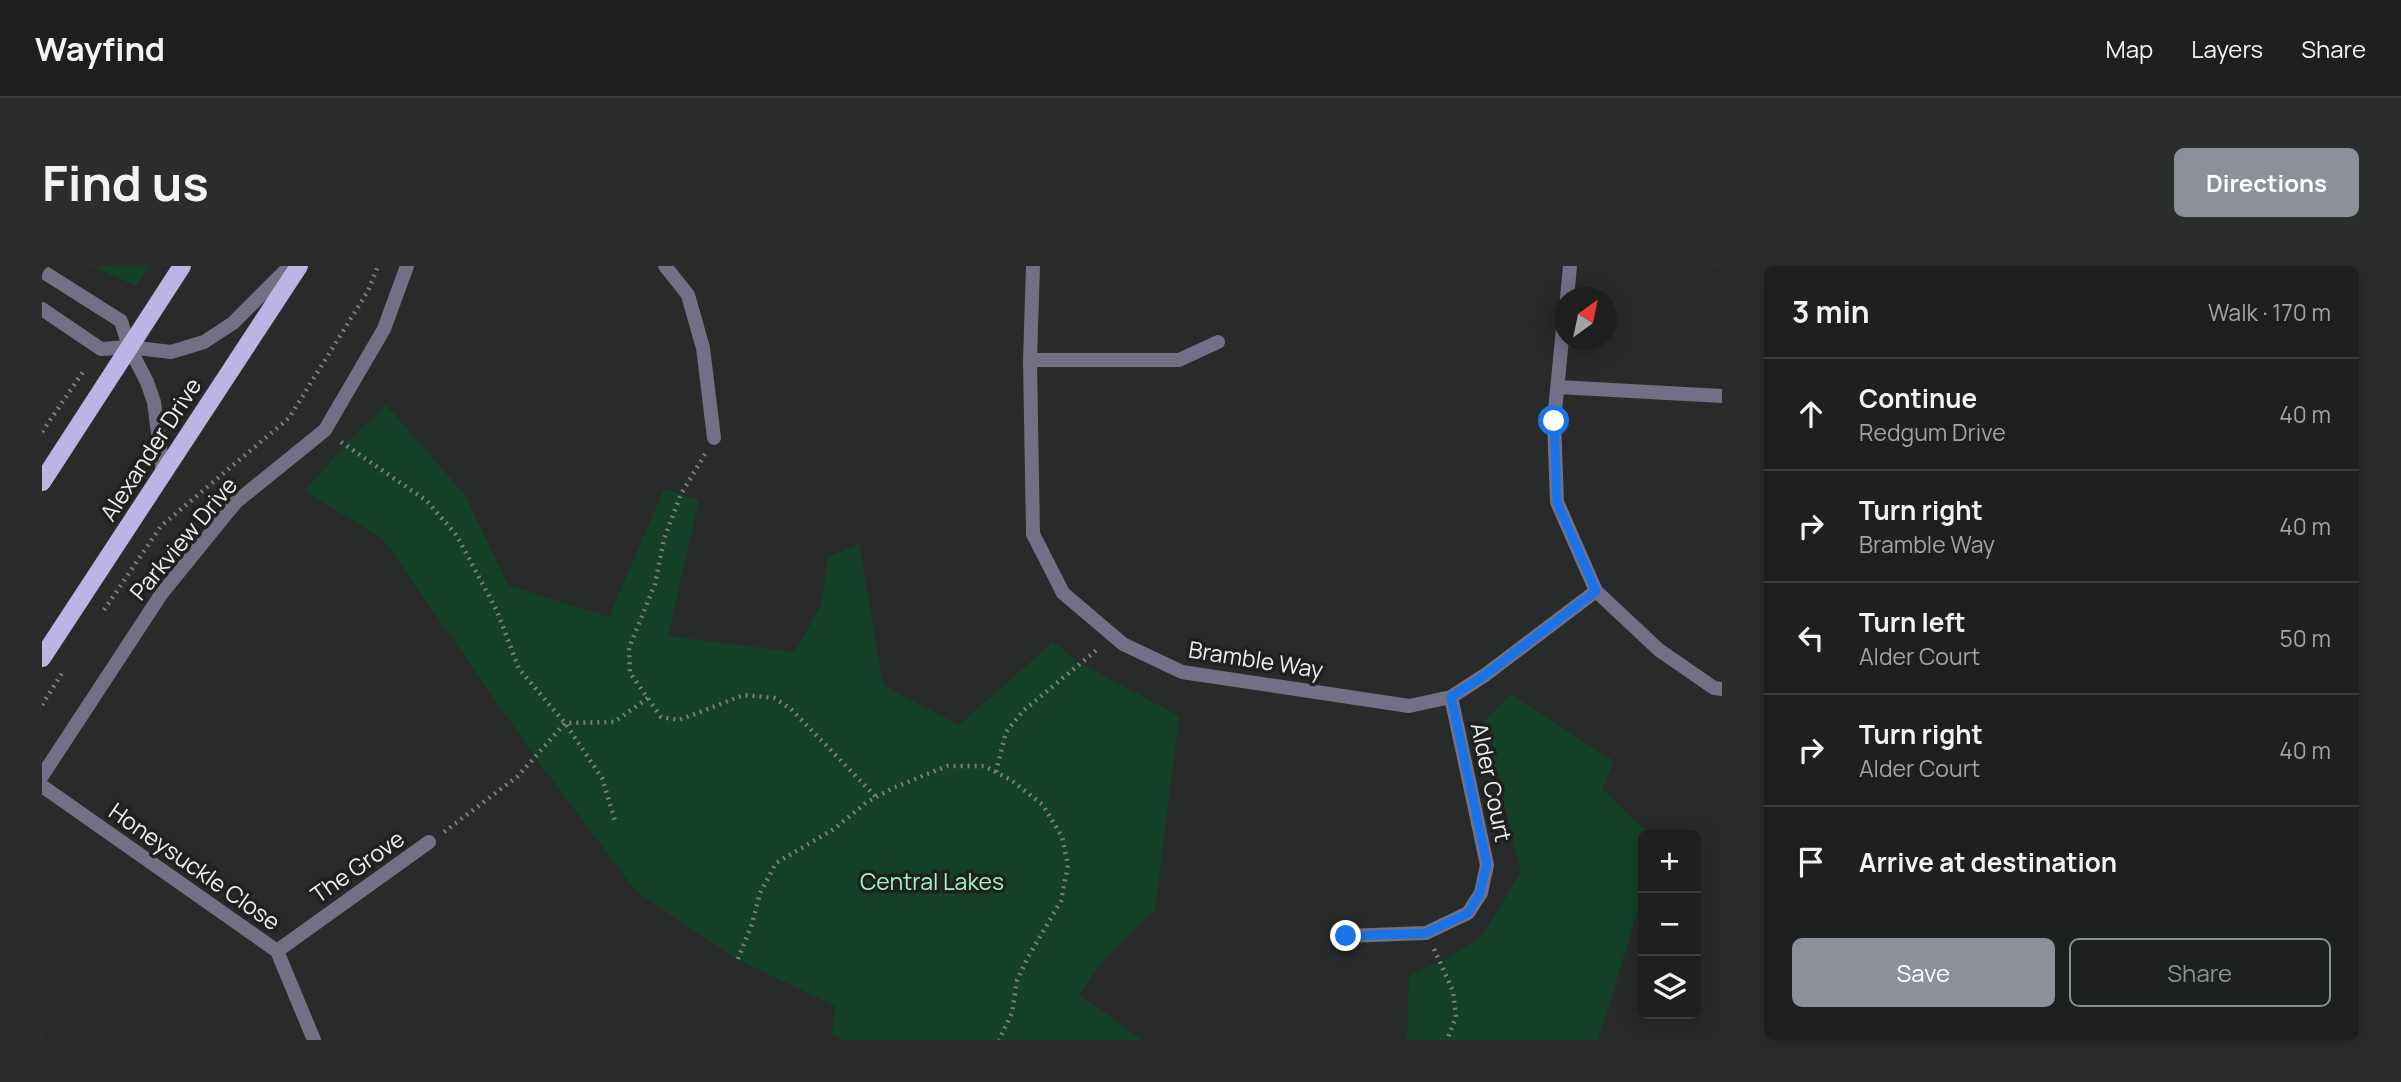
<!DOCTYPE html>
<meta charset="utf-8">
<style>
:root{--surface:#1e201f;--page:#2b2d2c;--text:#f1f3f6;--muted:#a1a3a4;--line:#3c3e3d;--accent:#8c9099}
body{margin:0;font-family:Manrope,sans-serif;background:var(--page);color:var(--text)}
.controls{position:absolute;right:21px;bottom:21px;display:grid;overflow:hidden;border-radius:10px;box-shadow:0 4px 18px #0003}
.controls button{width:63px;height:63px;display:grid;place-items:center;padding:0;border:0;border-bottom:2px solid var(--line);background:var(--surface);color:var(--text);font:35px sans-serif}
.compass{position:absolute;left:1512px;top:21px;width:63px;height:63px;border-radius:50%;background:var(--surface);box-shadow:0 4px 18px #0003;rotate:33deg}
.stop{position:absolute;width:21px;height:21px;margin:-16px;border:5px solid #1a73e8;border-radius:50%;background:#fff}
.stop.end{background:#1a73e8;border-color:#fff;box-shadow:0 2px 7px #0008}
.list{margin:0;padding:0;list-style:none}
h2{display:flex;justify-content:space-between;align-items:center;height:91px;margin:0;padding:0 28px;font-size:30px}
h2 small{font-size:23px;font-weight:400;color:var(--muted)}
.list li{display:grid;grid-template-columns:46px 1fr auto;gap:21px;align-items:center;box-sizing:border-box;height:112px;padding:0 28px;border-top:2px solid var(--line)}
.list b{display:block;font-size:26px;white-space:nowrap}
.list p{margin:0;font-size:23px;white-space:nowrap;color:var(--muted)}
.list em{font-size:23px;font-style:normal;color:var(--muted)}
.actions{display:flex;gap:14px;padding:21px 28px}
.actions a{flex:1;padding:16px 0;border:2px solid var(--accent);border-radius:10px;text-align:center;font-size:24px;color:var(--accent)}
.actions .main{background:var(--accent);color:#fff}
.icon{flex:none;width:38px;height:38px;fill:none;stroke:currentColor;stroke-width:2;stroke-linecap:round;stroke-linejoin:round}
.map{position:relative;flex:none;width:1680px;height:774px;overflow:hidden;border-radius:10px}
header{display:flex;align-items:center;gap:42px;box-sizing:border-box;height:98px;padding:0 35px;background:var(--surface);border-bottom:2px solid var(--line)}
header strong{font-size:33px}
nav{display:flex;gap:38px;margin-inline-start:auto;font-size:24px}
.intro{display:flex;align-items:center;justify-content:space-between;box-sizing:border-box;height:168px;padding:0 42px}
h1{margin:0;font-size:49px}
.button{padding:18px 32px;border-radius:10px;background:var(--accent);color:#fff;font-size:24px;font-weight:700}
main{display:flex;gap:42px;padding:0 42px}
aside{flex:1;background:var(--surface);border-radius:10px;box-shadow:0 4px 18px #0003}
.map>svg:first-child{display:block}
.green{fill:#144028}
.lines{fill:none;stroke-linecap:round;stroke-linejoin:round}
.path{stroke:#7a7c7b;stroke-width:4.5;stroke-dasharray:2 5;stroke-linecap:butt}
.street{stroke:#737086;stroke-width:14}
.primary{stroke:#bcb5e4;stroke-width:18}
.route{stroke:#1a73e8;stroke-width:9}
.labels{text-anchor:middle;dominant-baseline:central;stroke-width:7;stroke-linejoin:round;paint-order:stroke}
.street-label{font-size:23px;fill:#edefee;stroke:#1e211f}
.park-label{font-size:23px;fill:#a2f5c2;stroke:#1e211f}
</style>
<header>
<strong>Wayfind</strong>
<nav><a>Map</a><a>Layers</a><a>Share</a></nav>
</header>
<div class="intro"><h1>Find us</h1><a class="button">Directions</a></div>
<main>
<div class="map">
<svg width="1680" height="774" viewBox="0 0 1680 774">
<rect width="100%" height="100%" fill="#282b29"/>
<path class="green" d="M 49,0 L 107,0 L 94,20 Z
M 344,139 L 423,229 L 466,319 L 567,351 L 622,223 L 657,234 L 626,370 L 753,386 L 779,339 L 786,291 L 817,278 L 841,419 L 917,459 L 1011,376 L 1038,397 L 1137,450 L 1113,644 L 1057,700 L 1037,729 L 1101,774 L 803,774 L 790,769 L 793,740 L 695,693 L 594,625 L 493,491 L 341,273 L 263,225 L 303,179 Z
M 1468,428 L 1572,495 L 1560,523 L 1607,569 L 1601,569 L 1601,629 L 1556,774 L 1365,774 L 1367,709 L 1398,696 L 1439,672 L 1479,606 L 1442,456 Z"/>
<g class="lines">
<path class="path" d="M 0,166 L 43,103
M 299,176 L 385,235 L 415,270 L 455,345 L 477,403 L 523,457 L 560,512 L 574,558
M 663,188 L 639,228 L 622,273 L 613,318 L 587,382 L 588,407 L 619,451 L 637,454 L 702,429 L 732,432 L 749,443 L 834,531
M 62,344 L 119,260 L 247,152 L 326,25 L 336,0
M 0,439 L 22,404
M 954,506 L 964,466 L 981,445 L 1057,382
M 402,566 L 476,510 L 523,457 L 572,456 L 606,432
M 1392,683 L 1411,725 L 1414,751 L 1405,774
M 696,693 L 710,658 L 718,627 L 734,597 L 792,563 L 825,536 L 851,522 L 905,500 L 942,500 L 969,514 L 1001,539 L 1020,571 L 1026,599 L 1019,635 L 985,693 L 975,714 L 970,747 L 957,774"/>
<path class="street" d="M 623,0 L 646,29 L 661,82 L 672,172
M 991,0 L 988,94 L 991,268 L 1021,327 L 1081,378 L 1140,406 L 1367,440 L 1409,431 L 1443,409 L 1554,325
M 0,5 L 79,55 L 87,81 L 105,116 L 112,136 L 121,207
M 1525,32 L 1528,0
M 0,43 L 59,83 L 87,81 L 129,86 L 162,76 L 191,57 L 248,0
M 1522,52 L 1512,155 L 1515,236 L 1554,325 L 1617,384 L 1672,422 L 1680,423
M 988,94 L 1137,94 L 1176,76
M 1516,121 L 1680,130
M 0,510 L 120,327 L 194,236 L 283,164 L 342,63 L 365,0
M 0,520 L 235,685 L 272,774
M 1304,670 L 1384,667 L 1426,647 L 1439,627 L 1445,599 L 1409,431
M 235,685 L 387,576"/>
<path class="primary" d="M 0,216 L 140,0
M 0,392 L 257,0"/>
</g>
<g class="lines">
<path class="route" d="M 1304,670 L 1384,667 L 1426,647 L 1438,627 L 1445,598 L 1409,431 L 1443,409 L 1554,325 L 1515,236 L 1512,155"/>
</g>
<g class="labels">
<g class="street-label">
<text transform="translate(108 183) rotate(-57)">Alexander Drive</text>
<text transform="translate(141 272) rotate(-50)">Parkview Drive</text>
<text transform="translate(1214 393) rotate(9)">Bramble Way</text>
<text transform="translate(1450 516) rotate(78)">Alder Court</text>
<text transform="translate(153 600) rotate(35)">Honeysuckle Close</text>
<text transform="translate(315 600) rotate(-35)">The Grove</text>
</g>
<g class="park-label">
<text x="890" y="615">Central Lakes</text>
</g>
</g>
</svg>
<div class="controls">
<button>+</button>
<button>−</button>
<button><svg class="icon" aria-label="layers" viewBox="0 0 24 24"><path d="M12 4l9 5-9 5-9-5zM3 14l9 5 9-5"/></svg></button>
</div>
<svg class="compass" viewBox="-18 -18 36 36"><path d="M0-13l5 13h-10z" fill="#e53935"/><path d="M0 13l5-13h-10z" fill="#a1a3a4"/></svg>
<div class="stop" style="left:1512px;top:155px"></div>
<div class="stop end" style="left:1304px;top:670px"></div>
</div>
<aside>
<h2>3 min<small>Walk · 170 m</small></h2>
<ul class="list">
<li><svg class="icon" aria-label="ahead" viewBox="0 0 24 24"><path d="M12 20V5M6 11l6-6 6 6"/></svg><div><b>Continue</b><p>Redgum Drive</p></div><em>40 m</em></li>
<li><svg class="icon" aria-label="right" viewBox="0 0 24 24"><path d="M7 20v-9h11M14 6l5 5-5 5"/></svg><div><b>Turn right</b><p>Bramble Way</p></div><em>40 m</em></li>
<li><svg class="icon" aria-label="left" viewBox="0 0 24 24"><path d="M17 20v-9H6M10 6l-5 5 5 5"/></svg><div><b>Turn left</b><p>Alder Court</p></div><em>50 m</em></li>
<li><svg class="icon" aria-label="right" viewBox="0 0 24 24"><path d="M7 20v-9h11M14 6l5 5-5 5"/></svg><div><b>Turn right</b><p>Alder Court</p></div><em>40 m</em></li>
<li><svg class="icon" aria-label="arrive" viewBox="0 0 24 24"><path d="M6 21V4h12l-3 4 3 4H6"/></svg><div><b>Arrive at destination</b></div></li>
</ul>
<div class="actions"><a class="main">Save</a><a>Share</a></div>
</aside>
</main>
